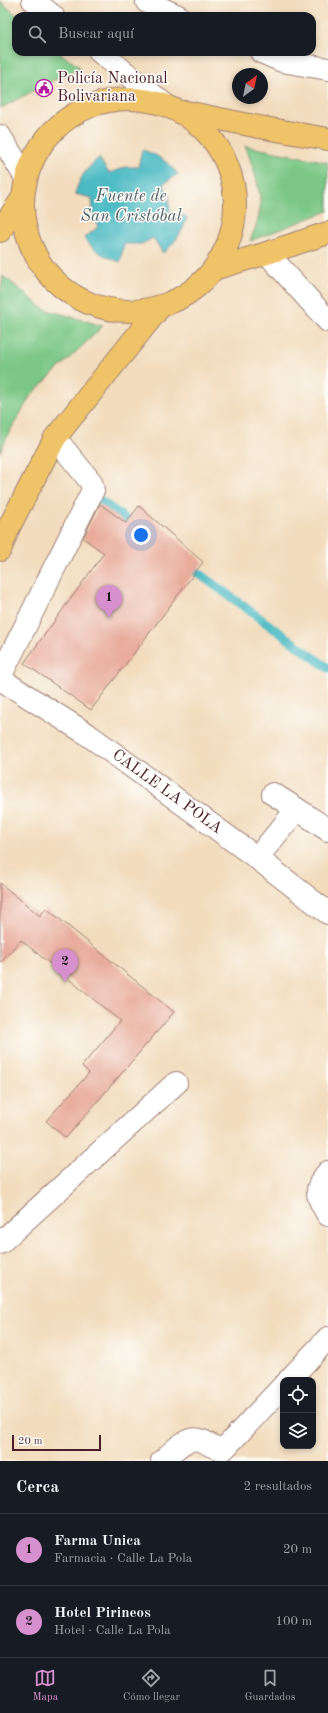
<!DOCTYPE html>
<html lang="es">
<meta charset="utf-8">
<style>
:root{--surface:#171b24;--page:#20242c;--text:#f1f3f6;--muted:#9ea1a6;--line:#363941;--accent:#d690ce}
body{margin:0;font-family:"Old Standard TT",serif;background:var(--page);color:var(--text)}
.controls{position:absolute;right:12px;bottom:12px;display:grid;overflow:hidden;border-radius:8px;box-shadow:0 2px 6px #0003}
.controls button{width:36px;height:36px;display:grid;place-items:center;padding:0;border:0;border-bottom:1px solid var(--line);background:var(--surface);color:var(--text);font:20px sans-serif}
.compass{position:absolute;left:232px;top:68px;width:36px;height:36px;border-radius:50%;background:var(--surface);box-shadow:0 2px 6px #0003;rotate:33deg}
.scale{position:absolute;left:12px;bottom:10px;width:89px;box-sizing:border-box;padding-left:4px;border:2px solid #4a1f2b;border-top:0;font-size:11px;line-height:14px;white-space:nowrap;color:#4a1f2b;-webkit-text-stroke:3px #fdfcf7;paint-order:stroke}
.you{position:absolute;left:141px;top:535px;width:14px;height:14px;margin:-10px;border:3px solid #fff;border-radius:50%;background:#1a73e8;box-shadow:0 0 0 6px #1a73e833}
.badge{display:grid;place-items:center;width:26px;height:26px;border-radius:50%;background:var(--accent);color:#111;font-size:13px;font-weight:700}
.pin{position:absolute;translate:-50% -33px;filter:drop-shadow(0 1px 2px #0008)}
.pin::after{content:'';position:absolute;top:21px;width:14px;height:12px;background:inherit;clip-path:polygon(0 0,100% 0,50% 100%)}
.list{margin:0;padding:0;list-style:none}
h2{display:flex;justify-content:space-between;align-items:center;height:52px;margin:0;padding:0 16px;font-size:17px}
h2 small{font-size:13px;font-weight:400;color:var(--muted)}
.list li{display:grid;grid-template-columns:26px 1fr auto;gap:12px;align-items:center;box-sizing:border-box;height:72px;padding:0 16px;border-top:1px solid var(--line)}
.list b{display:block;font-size:15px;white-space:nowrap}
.list p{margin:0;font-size:13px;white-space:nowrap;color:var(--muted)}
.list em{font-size:13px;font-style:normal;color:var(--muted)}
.icon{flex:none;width:22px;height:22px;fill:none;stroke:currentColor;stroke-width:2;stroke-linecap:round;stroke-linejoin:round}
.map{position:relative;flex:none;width:328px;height:1461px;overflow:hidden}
.search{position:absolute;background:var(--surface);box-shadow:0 2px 6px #0003;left:12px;right:12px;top:12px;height:44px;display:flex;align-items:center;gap:10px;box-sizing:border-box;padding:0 14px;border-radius:12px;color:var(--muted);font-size:15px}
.sheet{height:196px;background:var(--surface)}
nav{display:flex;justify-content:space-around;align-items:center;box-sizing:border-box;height:56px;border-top:1px solid var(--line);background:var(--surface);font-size:11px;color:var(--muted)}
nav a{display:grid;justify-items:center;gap:2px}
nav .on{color:var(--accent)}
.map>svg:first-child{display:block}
.green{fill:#7bc786;stroke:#627358}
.water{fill:#4bbac3;stroke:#4a6c77}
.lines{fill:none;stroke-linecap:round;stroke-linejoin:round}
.stream{stroke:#4bbac3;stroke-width:9}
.building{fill:#e8ac9b}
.minor-casing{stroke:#9e7e74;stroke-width:24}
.major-casing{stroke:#9e7e74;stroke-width:24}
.minor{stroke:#fff;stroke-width:22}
.major{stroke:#efc469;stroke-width:22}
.labels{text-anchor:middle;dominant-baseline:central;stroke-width:3;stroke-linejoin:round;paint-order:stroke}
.poi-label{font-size:16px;fill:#4a1f2b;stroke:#fdfcf7;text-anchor:start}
.street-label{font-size:16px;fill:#4a1f2b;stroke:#fdfcf7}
.water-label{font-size:17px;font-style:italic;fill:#4a5d68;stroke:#fdfcf7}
</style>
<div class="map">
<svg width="328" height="1461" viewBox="0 0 328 1461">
<rect width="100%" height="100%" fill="#fdfcf7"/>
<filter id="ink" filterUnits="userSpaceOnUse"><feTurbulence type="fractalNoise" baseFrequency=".025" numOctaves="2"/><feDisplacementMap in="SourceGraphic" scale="8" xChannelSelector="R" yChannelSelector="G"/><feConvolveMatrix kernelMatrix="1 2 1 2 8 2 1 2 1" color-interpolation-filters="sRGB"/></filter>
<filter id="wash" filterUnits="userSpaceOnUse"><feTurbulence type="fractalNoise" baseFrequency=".012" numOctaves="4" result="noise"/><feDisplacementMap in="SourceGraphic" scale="16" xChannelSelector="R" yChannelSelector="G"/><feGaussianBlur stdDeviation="0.9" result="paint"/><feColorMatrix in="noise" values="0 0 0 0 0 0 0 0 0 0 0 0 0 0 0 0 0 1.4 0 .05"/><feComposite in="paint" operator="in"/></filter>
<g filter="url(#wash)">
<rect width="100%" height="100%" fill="#f2dcbd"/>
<path class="green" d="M 0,1 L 18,16 L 16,16 L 16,52 L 58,52 L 81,68 L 52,81 L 1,108 Z
M 245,146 L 328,162 L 328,211 L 250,241 C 253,233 257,224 259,215 C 264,197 252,162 245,146 Z
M 3,276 L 44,309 L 103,326 L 31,395 L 6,438 L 0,453 L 0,297 Z"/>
<path class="water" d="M 142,150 C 157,154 168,162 178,174 L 163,184 L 169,195 L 170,213 L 187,217 C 183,232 175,243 163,253 L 153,238 L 142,244 L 124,244 L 120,262 C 105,257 93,250 84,238 L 98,227 L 93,216 L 92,198 L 75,194 C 79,179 86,168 99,158 L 109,173 L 126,167 L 138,167 Z"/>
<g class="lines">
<path class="stream" d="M 94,496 L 137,527
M 187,565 L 328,668"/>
</g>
<g id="blocks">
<path class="building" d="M 100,504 L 126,523 L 139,506 L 203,562 L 91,710 L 24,663 L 104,553 L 83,538 Z
M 0,883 L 40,916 L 46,908 L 174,1012 L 66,1138 L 46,1121 L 89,1073 L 82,1066 L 120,1021 L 21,940 L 0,963 Z"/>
</g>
</g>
<g filter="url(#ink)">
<use href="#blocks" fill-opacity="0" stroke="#9e7e74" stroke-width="1"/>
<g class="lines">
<g class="minor-casing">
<path id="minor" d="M 33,0 L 53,16
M 147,2 L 178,16
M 100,52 L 164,104
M 261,52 L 282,61 L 328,69
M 0,136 L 26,178
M 267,253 L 328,321
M 0,677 L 93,490 L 91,482 L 55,438
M 0,679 L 87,734 L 257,858 L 328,913
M 273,794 L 297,809
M 257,858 L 297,809 L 328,830
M 328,1172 C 312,1190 317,1196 328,1215
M 0,1243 L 176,1083
M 289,1380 L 328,1338
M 162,1461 C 174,1451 187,1434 203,1441 C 210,1445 216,1449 224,1449 L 283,1386"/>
</g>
<g class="major-casing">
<path id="major" d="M23 205a106 106 0 1 1 212 0a106 106 0 1 1-212 0Z
M 186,112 L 259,127 L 328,139
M 0,231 L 22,199
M 217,268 L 267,253 L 328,233
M 0,550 L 9,527 L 55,438 L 160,307"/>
</g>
<use href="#minor" class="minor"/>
<use href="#major" class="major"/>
</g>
</g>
<defs>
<g id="civic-ring" transform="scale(0.9)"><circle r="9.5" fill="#fdfcf7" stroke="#b5179e" stroke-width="1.5"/><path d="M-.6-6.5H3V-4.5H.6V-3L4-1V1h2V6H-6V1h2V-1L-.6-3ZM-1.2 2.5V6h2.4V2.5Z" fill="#b5179e"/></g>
</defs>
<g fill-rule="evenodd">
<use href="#civic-ring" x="44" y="88"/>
</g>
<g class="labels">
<g class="poi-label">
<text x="57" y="79">Policía Nacional<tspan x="57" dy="18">Bolivariana</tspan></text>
</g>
<g class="street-label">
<text transform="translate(167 792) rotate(36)">CALLE LA POLA</text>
</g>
<g class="water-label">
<text x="131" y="196">Fuente de<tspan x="131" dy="20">San Cristóbal</tspan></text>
</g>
</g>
</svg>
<div class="controls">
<button><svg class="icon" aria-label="locate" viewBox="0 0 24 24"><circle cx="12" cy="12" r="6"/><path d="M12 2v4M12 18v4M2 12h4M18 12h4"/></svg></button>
<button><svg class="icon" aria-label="layers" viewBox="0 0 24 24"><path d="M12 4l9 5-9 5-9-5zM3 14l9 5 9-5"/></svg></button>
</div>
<svg class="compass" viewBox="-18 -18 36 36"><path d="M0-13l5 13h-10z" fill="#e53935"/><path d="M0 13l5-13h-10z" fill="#9ea1a6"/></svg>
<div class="scale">20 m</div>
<div class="you"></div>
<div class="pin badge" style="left:109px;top:618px">1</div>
<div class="pin badge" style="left:65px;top:982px">2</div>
<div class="search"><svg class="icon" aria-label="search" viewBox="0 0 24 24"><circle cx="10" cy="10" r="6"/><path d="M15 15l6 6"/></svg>Buscar aquí</div>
</div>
<section class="sheet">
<h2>Cerca<small>2 resultados</small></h2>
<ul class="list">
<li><span class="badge">1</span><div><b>Farma Unica</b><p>Farmacia · Calle La Pola</p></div><em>20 m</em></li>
<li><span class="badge">2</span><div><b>Hotel Pirineos</b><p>Hotel · Calle La Pola</p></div><em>100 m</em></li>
</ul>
</section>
<nav>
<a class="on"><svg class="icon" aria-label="map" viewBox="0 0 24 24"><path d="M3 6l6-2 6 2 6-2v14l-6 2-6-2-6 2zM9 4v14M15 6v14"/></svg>Mapa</a>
<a><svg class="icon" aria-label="directions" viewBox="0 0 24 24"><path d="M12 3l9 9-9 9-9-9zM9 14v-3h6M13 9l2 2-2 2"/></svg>Cómo llegar</a>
<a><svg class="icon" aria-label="saved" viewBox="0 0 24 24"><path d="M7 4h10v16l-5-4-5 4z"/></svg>Guardados</a>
</nav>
